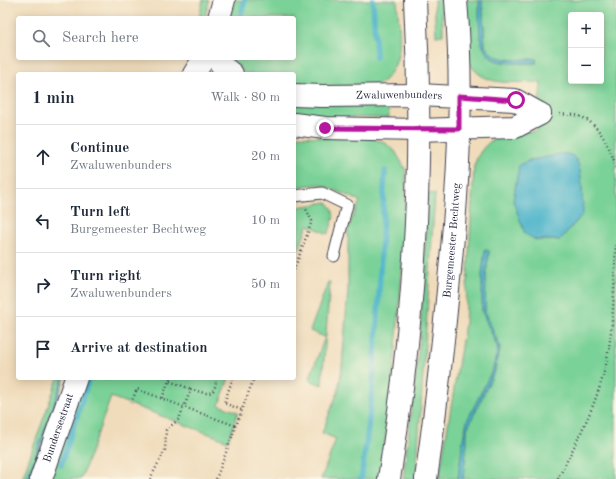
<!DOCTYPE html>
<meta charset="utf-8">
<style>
:root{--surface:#fff;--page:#f2f2f3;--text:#1f2937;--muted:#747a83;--line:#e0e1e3}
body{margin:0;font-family:"Old Standard TT",serif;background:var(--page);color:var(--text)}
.controls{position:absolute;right:12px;top:12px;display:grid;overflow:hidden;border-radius:4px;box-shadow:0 2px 10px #0003}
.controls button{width:36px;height:36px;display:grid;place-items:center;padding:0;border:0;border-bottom:1px solid var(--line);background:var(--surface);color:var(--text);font:20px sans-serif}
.stop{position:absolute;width:12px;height:12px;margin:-9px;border:3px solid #b5179e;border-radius:50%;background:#fff}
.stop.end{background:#b5179e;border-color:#fff;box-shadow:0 1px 4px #0008}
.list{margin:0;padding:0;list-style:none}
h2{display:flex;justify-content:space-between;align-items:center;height:52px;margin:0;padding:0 16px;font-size:17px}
h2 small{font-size:13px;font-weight:400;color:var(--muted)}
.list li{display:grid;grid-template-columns:26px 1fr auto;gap:12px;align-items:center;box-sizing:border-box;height:64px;padding:0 16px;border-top:1px solid var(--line)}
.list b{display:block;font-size:15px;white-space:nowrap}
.list p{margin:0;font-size:13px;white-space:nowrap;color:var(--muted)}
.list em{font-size:13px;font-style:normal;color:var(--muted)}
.icon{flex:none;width:22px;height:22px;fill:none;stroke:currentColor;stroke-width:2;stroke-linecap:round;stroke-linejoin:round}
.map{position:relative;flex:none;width:616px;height:479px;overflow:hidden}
.search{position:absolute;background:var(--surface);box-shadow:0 2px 10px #0003;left:16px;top:16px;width:280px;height:44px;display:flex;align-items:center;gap:10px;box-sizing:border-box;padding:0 14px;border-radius:4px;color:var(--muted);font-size:15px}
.panel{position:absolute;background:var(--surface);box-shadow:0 2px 10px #0003;left:16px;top:72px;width:280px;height:308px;border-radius:4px}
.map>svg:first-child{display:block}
.green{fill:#7ad298;stroke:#4e7a6a;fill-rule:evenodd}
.water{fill:#4bb4ca;stroke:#366b82}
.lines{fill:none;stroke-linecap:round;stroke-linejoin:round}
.stream{stroke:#4bb4ca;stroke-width:5.5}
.lane-casing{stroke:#413e4e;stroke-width:13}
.street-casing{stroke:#413e4e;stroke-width:24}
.primary-casing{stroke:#413e4e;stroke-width:24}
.path{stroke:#413e4e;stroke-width:2.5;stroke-dasharray:1 3;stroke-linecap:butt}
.lane{stroke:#fff;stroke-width:11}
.street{stroke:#fff;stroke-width:22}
.primary{stroke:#fff;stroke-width:22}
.route{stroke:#b5179e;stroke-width:5}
.labels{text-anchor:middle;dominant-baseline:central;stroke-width:4;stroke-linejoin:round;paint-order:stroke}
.street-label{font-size:11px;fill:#22223b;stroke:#fcf5e5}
</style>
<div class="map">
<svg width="616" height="479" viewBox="0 0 616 479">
<rect width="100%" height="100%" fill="#fcf5e5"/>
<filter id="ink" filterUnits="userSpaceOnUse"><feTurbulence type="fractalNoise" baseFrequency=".025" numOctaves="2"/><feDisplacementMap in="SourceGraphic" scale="8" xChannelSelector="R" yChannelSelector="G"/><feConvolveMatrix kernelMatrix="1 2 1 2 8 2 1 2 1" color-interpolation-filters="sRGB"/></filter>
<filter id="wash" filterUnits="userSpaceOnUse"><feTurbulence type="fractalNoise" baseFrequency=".012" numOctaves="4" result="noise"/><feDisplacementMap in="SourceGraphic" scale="16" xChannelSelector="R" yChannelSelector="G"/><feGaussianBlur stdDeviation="0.9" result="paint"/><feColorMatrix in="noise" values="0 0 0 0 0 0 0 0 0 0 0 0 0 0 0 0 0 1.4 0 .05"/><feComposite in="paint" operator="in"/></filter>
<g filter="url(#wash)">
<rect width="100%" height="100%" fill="#f0dcbb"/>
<path class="green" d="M 203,0 L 209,0 L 205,18 L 199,18 Z
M 232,0 L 397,0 C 399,32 407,63 379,85 L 294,87 L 294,74 L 245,74 L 230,58 L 294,58 L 294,18 L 228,18 Z
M 434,0 L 442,0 L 443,35 L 436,36 Z
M 462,0 L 479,0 C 480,18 477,56 498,61 C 509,64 524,63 536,63 L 536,59 C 517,59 496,64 485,46 L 482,0 L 616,0 L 616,479 L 463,479 L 467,429 L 495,370 L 500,348 L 485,311 L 486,275 L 489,251 L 486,250 L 482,311 L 498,348 L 493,369 L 467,421 L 463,439 L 458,479 L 439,479 L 465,323 L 474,166 C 484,134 509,132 537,131 L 541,83 C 514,80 487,90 469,63 ZM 571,15 L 601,15 L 601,81 L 571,81 ZM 558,154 L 560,240 L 536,240 L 528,160 L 548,158 Z
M 294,100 L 388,104 L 389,118 L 316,117 L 294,115 Z
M 294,136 L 369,138 L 384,142 L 395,151 L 406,170 L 405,232 L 396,348 L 381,479 L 321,479 L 336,439 L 322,433 L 338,391 L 342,367 L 348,290 L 348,228 L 360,201 L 320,184 L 294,187 Z
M 428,193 L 435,194 L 416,479 L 403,479 L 420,337 Z
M 327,202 C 338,213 333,221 328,234 L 308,225 L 294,262 L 294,208 Z
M 328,282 L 330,282 L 322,385 L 309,380 L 325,337 L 310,331 Z
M 58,378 L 63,378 L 27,479 L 22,479 Z
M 83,378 L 229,378 L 219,405 L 238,412 L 228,441 L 111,397 L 81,479 L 48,479 Z"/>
<path class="water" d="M 479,0 L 482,0 L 485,46 C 495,64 517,59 536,59 L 536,63 C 524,63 510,64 498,61 C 475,55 480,19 479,0 Z
M 558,154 C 562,154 567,153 571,155 C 584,159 582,201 583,214 L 560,240 L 536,240 L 525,234 L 513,201 L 519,165 C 532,158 545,159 558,154 Z
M 485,250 L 489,251 L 486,275 L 485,311 L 500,348 L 495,370 L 467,429 L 467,439 L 465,439 L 467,440 L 467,444 L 463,479 L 458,479 L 463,439 L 467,421 L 493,369 L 498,348 L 482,311 L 482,275 Z
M 63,378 L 65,378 L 30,479 L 27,479 Z"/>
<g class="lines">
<path class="stream" d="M 373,0 L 376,57
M 240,18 L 245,0
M 61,465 L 89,378
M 361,479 C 377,377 380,274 385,171"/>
</g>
</g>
<g filter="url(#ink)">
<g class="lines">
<g class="lane-casing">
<path id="lane" d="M 294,196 L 322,193 L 347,205 L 334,256"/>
</g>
<g class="street-casing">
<g id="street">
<path d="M 219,18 L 224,0"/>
<path d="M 217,58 L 223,67 L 232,74"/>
<path d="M 194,74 L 204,58"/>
<path id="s1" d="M 294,95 L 322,96 L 419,95 L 515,100 L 540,114"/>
<path d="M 294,124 L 325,128 L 418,130 L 515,127 L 540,114"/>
<path id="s2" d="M 41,479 L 76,378"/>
</g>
</g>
<g class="primary-casing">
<g id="primary">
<path d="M 389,479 C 394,446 399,413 403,380 C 418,254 422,126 415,0"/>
<path id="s3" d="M 426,479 C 435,416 442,353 448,290 C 458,194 464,96 456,0"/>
</g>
</g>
<path class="path" d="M 560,114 C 566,115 573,114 579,116 C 599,123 611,148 616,168
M 294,270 L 312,221 L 306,209
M 170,378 L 169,381 L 191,389
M 233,378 L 224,403 L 242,410
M 162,398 L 169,381
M 131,403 L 137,389 L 184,407 L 191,389 C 206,394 216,398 216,378
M 150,479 L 165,450 L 166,430 L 179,419 L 184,407 L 236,426
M 216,479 L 254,378
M 558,479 C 576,442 597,405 606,364 C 614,325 614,284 616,245"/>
<use href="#lane" class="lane"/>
<use href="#street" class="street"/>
<use href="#primary" class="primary"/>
</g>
</g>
<g class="lines" filter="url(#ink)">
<path class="route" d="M 325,128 L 459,129 L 459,96 L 516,100"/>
</g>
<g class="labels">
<g class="street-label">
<text stroke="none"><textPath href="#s1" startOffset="105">Zwaluwenbunders</textPath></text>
<text stroke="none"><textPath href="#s3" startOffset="240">Burgemeester Bechtweg</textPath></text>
<text stroke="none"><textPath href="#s2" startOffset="54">Bundersestraat</textPath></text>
</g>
</g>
</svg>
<div class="controls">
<button>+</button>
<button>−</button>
</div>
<div class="stop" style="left:516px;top:100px"></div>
<div class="stop end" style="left:325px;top:128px"></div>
<div class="search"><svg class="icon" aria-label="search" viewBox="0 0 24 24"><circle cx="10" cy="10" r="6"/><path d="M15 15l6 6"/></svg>Search here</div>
<section class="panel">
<h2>1 min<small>Walk · 80 m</small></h2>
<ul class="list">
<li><svg class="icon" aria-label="ahead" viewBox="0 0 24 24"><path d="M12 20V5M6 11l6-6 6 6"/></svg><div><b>Continue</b><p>Zwaluwenbunders</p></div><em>20 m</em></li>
<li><svg class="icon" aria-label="left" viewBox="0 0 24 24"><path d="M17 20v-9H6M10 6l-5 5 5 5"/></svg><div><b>Turn left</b><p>Burgemeester Bechtweg</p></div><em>10 m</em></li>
<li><svg class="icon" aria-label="right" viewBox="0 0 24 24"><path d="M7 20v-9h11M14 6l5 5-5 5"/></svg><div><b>Turn right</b><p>Zwaluwenbunders</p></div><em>50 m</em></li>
<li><svg class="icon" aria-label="arrive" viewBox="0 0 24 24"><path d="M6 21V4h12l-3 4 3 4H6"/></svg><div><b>Arrive at destination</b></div></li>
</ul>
</section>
</div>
